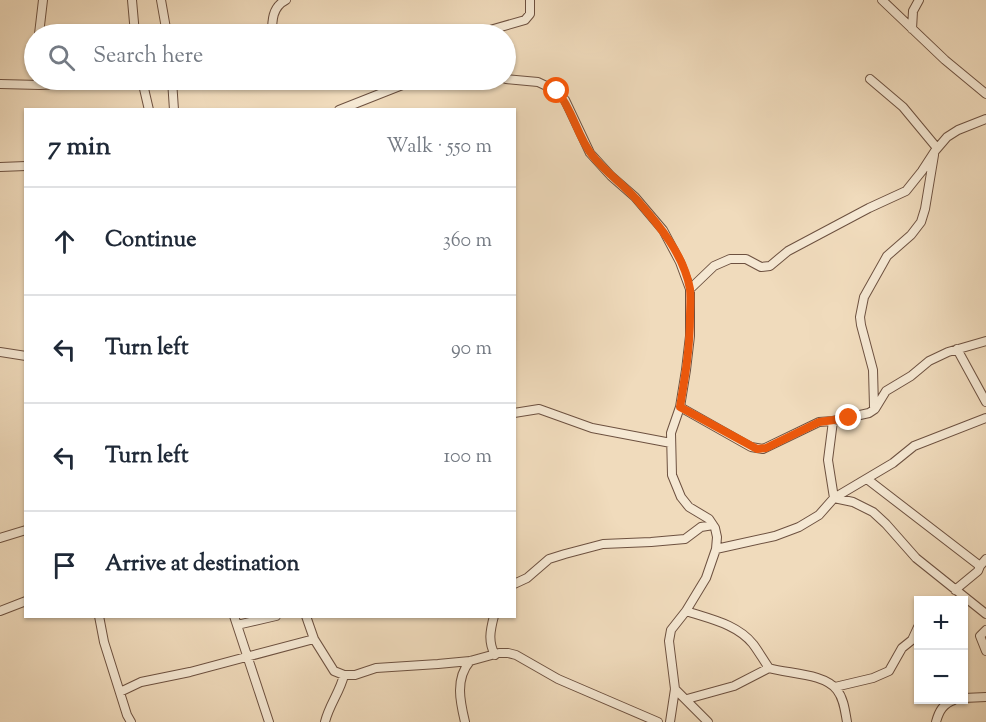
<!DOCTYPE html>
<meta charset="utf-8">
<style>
:root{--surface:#fff;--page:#f2f2f3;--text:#1f2937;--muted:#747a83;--line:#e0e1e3}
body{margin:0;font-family:"Sorts Mill Goudy",serif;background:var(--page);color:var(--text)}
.controls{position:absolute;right:18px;bottom:18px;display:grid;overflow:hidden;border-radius:0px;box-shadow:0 2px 4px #0004}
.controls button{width:54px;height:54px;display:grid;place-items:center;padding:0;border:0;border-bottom:2px solid var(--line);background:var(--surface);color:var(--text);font:30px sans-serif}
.stop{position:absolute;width:18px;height:18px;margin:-14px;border:4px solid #ea580c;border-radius:50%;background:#fff}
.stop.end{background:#ea580c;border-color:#fff;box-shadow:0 2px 6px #0008}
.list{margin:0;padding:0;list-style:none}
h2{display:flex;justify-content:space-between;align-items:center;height:78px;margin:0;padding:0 24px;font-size:26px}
h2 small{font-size:20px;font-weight:400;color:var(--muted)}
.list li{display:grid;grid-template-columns:39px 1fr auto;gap:18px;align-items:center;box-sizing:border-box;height:108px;padding:0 24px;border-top:2px solid var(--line)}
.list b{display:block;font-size:22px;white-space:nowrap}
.list em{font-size:20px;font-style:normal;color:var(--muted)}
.icon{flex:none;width:33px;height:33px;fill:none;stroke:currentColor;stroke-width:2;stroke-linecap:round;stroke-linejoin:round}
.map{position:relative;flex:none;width:986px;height:722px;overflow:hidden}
.search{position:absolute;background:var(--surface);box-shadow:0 2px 4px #0004;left:24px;top:24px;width:492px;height:66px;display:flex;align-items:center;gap:15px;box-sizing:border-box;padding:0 21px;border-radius:33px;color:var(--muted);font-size:22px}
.panel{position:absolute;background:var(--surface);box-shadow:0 2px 4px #0004;left:24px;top:108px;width:492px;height:510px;border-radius:0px}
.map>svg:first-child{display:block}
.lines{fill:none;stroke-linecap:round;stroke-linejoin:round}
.minor-casing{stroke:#6d5140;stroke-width:10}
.minor{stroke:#f5e8d3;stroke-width:8}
.route{stroke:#ea580c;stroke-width:8}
</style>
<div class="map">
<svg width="986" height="722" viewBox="0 0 986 722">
<rect width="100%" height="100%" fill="#f0dbbc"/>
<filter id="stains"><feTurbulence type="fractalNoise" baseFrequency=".00333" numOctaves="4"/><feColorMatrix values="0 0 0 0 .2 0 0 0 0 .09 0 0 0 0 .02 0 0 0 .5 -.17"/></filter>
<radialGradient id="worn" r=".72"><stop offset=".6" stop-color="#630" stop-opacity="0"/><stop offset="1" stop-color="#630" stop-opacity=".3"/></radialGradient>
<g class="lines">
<g class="minor-casing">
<path id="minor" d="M 132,0 L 135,34
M 161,0 L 167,34
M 882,0 L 945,60 L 986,94
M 912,29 L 913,11 L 919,0
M 39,34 L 43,0
M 272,34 C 272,21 272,7 286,0
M 476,34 L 525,20 L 530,14 L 530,0
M 506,79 L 538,82 L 557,91 L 565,100 L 590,153 L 611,176 L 635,197 L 663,230 L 680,262 L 690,289 L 690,336 L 686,370 L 680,407 L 671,433 L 672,475 L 681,497 L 689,507 L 709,519 L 715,528 L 717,537 L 716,549 L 706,578 L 686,611 L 671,630 L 669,641 L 675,689 L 670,722
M 870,79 L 903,107 L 937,148
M 142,80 L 149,110
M 172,80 L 174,110
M 470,80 L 495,80
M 0,84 L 40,85 L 142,80
M 339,110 L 415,80
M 0,167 L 26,166
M 690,289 L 714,266 L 730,259 L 746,259 L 761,267 L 770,266 L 788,251 L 869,208 L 906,191 L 922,171 L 935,151 L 947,137 L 958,130 L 986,119
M 957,349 L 986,402
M 0,352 L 26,356
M 680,407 L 751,447 L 763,449 L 819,422 L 833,421 L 869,413 L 875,409 L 886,391 L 911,376 L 929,361 L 948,352 L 986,341
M 874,407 L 873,370 L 861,325 L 860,317 L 864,297 L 887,256 L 911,235 L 921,222 L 925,209 L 934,155
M 514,413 L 539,409 L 592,428 L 671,443
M 833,421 L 828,460 L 834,498 L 853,502 L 873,512 L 886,524 L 916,558 L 986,614
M 867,479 L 980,566 L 978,571 L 955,590
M 0,538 L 26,530
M 716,549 L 775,536 L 799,527 L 819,515 L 834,498 L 893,463 L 914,446 L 986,418
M 980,566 L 986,559
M 514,584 L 527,578 L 549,559 L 565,554 L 603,544 L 651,542 L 685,539 L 701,527 L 713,525
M 0,611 L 26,601
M 686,611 C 710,619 737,624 753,644 C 759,652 764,661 769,668 C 788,674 824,673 837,690 C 844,699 845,711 847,722
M 99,616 L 104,642 L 127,715 L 131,722
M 234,616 L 269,722
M 306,616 L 314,639 L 334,671 L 344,675 L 355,675 L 376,668 L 438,664 L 470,661 L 499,653 L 508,653 L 516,655 L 558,679 L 658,722
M 494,616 C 490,631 488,642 495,655
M 237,625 L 276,616
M 986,630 L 980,636 L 986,651
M 835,687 L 873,678 L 889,671 L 902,648 L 912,640 L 918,627
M 675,689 L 708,722
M 120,692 L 141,682 L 190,672 L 314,639
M 964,698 L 986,697
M 687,699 L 734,686 L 769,668
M 325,722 C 329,705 340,692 344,675
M 465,722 C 460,701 455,679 470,661
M 936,722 C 939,711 943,704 954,700"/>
</g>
<use href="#minor" class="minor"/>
</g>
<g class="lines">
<path class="route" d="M 557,91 C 573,110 577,136 592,155 C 605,172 623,184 637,200 C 659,225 684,255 690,289 C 691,298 690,308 690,317 C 690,347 685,377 680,407 L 757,449 L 766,448 L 819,422 L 849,418"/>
</g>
<rect width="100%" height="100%" filter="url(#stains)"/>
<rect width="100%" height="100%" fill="url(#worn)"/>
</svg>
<div class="controls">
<button>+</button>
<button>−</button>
</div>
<div class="stop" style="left:557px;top:91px"></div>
<div class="stop end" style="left:849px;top:418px"></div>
<div class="search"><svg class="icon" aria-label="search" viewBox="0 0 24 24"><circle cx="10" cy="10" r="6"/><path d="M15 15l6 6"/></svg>Search here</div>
<section class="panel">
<h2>7 min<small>Walk · 550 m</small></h2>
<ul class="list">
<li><svg class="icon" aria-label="ahead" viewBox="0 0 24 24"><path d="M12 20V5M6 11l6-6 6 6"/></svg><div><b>Continue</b></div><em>360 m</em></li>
<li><svg class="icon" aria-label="left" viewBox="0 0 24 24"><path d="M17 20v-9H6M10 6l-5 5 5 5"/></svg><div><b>Turn left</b></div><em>90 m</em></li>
<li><svg class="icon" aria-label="left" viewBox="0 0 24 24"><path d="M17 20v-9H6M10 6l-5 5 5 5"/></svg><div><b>Turn left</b></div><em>100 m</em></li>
<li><svg class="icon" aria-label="arrive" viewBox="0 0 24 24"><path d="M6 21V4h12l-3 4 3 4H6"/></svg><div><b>Arrive at destination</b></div></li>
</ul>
</section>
</div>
